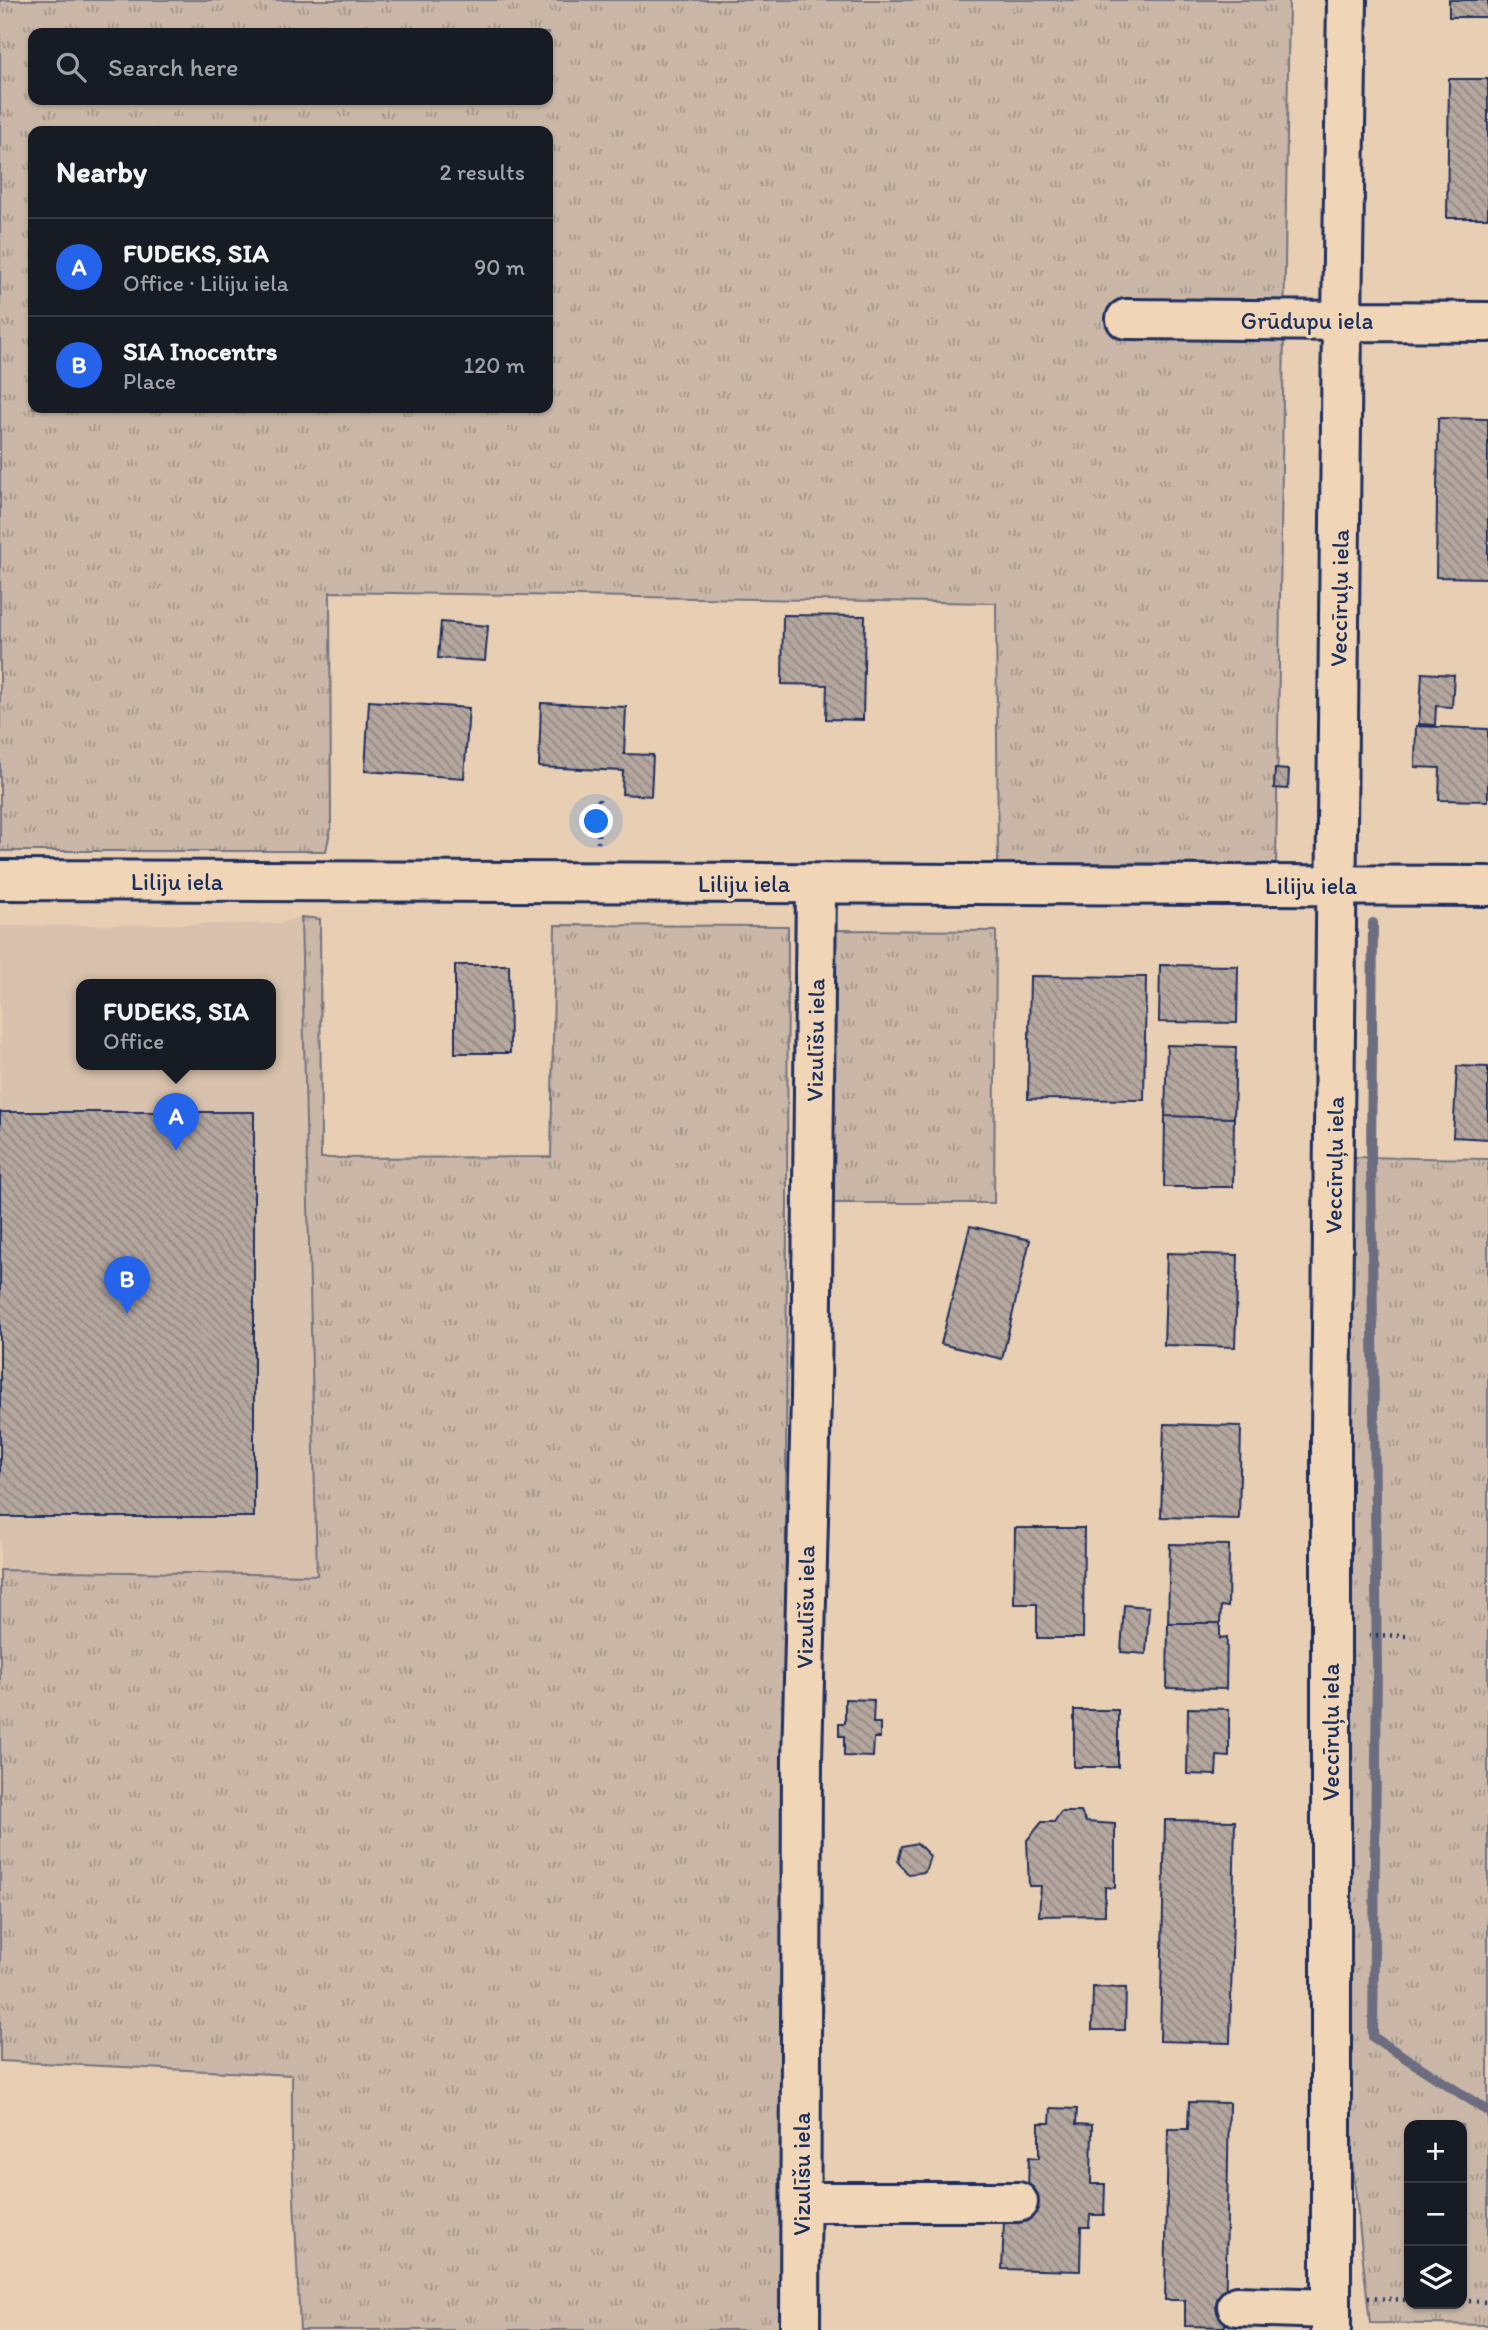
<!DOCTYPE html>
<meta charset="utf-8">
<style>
:root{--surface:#171b24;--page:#20242c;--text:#f1f3f6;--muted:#9ea1a6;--line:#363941;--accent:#2563eb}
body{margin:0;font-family:Itim,sans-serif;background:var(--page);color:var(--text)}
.controls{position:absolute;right:21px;bottom:21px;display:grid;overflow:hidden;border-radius:14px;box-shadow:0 2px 5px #0004}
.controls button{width:63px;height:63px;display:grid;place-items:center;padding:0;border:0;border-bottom:2px solid var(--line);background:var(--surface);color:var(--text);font:35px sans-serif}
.you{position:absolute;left:597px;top:822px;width:24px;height:24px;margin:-18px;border:5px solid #fff;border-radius:50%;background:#1a73e8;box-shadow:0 0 0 10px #1a73e833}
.badge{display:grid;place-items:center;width:46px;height:46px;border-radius:50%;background:var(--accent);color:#fff;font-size:23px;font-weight:700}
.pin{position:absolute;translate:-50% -58px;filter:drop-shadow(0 2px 4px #0008)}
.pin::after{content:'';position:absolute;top:37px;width:24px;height:21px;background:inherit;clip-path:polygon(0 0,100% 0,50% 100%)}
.popup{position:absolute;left:76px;top:979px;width:200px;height:91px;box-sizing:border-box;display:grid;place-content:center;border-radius:14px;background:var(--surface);filter:drop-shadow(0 2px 5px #0005);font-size:23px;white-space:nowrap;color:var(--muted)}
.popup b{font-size:26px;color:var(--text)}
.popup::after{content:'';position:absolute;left:50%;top:100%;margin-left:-14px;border:14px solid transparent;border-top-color:var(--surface)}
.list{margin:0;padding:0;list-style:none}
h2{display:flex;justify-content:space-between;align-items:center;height:91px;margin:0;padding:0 28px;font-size:30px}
h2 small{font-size:23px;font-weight:400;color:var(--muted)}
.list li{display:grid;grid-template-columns:46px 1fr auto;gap:21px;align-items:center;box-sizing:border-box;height:98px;padding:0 28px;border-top:2px solid var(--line)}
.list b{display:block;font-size:26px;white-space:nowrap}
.list p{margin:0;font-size:23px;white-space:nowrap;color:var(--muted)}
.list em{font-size:23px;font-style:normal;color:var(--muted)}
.icon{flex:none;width:38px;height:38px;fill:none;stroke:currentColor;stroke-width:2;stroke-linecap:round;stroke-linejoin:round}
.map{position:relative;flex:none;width:1488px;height:2330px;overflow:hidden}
.search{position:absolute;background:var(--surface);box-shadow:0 2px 5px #0004;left:28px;top:28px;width:525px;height:77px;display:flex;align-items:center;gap:18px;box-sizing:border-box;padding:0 24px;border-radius:14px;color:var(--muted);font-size:26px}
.panel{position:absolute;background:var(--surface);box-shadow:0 2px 5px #0004;left:28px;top:126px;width:525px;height:287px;border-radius:14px}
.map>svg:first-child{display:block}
.built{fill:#d9c2ad;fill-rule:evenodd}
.grass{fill:url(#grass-tufts);stroke:#727382;stroke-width:2;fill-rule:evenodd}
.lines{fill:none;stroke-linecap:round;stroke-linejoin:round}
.stream{stroke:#6c6d80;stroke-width:10}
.building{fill:url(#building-back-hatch);stroke:#1b2f5e;stroke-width:2}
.minor-casing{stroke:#1b2f5e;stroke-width:44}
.path{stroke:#1b2f5e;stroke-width:4.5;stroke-dasharray:2 5;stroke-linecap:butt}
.minor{stroke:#f1d5b7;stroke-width:38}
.labels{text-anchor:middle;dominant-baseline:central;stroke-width:7;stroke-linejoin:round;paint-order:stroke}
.street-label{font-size:24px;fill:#1b2f5e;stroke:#f1d5b7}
</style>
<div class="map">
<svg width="1488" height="2330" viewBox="0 0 1488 2330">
<defs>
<pattern id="grass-tufts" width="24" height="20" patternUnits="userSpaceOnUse" patternTransform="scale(1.75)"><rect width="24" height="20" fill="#cab7a7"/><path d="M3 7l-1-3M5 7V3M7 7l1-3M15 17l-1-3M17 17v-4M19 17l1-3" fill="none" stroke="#a3958b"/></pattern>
<pattern id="building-back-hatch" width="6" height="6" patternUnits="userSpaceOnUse" patternTransform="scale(1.75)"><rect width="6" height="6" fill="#b5a79e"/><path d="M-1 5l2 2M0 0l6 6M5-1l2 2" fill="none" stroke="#928884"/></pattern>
</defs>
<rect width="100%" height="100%" fill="#e8ceb3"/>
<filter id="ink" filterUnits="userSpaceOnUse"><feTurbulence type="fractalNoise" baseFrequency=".0143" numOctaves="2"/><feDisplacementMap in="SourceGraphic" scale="14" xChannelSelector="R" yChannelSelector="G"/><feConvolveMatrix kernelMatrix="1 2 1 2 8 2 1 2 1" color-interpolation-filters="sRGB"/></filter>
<g filter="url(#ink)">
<path class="built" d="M 301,917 L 317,1576 L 0,1570 L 0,926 L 280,923 ZM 82,985 L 270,985 L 270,1065 L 82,1065 Z"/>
<path class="grass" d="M 0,0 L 1289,0 L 1276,864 L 998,863 L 996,603 L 330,592 L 331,827 L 326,851 L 0,851 ZM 33,33 L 548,33 L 548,100 L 33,100 ZM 33,131 L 548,131 L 548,408 L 33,408 Z
M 301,917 L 320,919 L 321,1158 L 551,1157 L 555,925 L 788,926 L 783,2330 L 300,2330 L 292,2152 L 292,2075 L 0,2061 L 0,1570 L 317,1575 Z
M 829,930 L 996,931 L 994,1203 L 827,1203 Z
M 1352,1157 L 1488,1159 L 1488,2325 L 1370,2323 L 1341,2060 ZM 1409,2125 L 1462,2125 L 1462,2304 L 1409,2304 Z"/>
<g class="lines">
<path class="stream" d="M 1373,923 L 1371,1158 L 1377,1669 L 1373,2037 L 1488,2111"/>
</g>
<path class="building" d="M 1449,0 L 1488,0 L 1488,17 L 1449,17 Z
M 1449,79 L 1488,79 L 1488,218 L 1447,218 Z
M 1438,418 L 1488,419 L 1488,578 L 1436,577 Z
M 783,615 L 865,616 L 863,720 L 826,719 L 827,685 L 782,684 Z
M 441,622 L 488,626 L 485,661 L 438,658 Z
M 1422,673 L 1454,675 L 1452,707 L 1436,706 L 1435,725 L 1419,724 Z
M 369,701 L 469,708 L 464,778 L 365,771 Z
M 541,703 L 626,707 L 624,754 L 653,755 L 651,796 L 622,794 L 623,771 L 539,767 Z
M 1416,726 L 1488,729 L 1488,801 L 1439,800 L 1440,768 L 1415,767 Z
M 1275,769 L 1289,770 L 1288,789 L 1274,788 Z
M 455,965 L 509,965 L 510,1053 L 455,1053 Z
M 1160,965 L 1238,966 L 1237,1023 L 1159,1022 Z
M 1030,976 L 1146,977 L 1144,1100 L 1028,1099 Z
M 1167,1045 L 1236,1047 L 1234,1118 L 1165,1116 Z
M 1457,1066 L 1488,1067 L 1488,1139 L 1453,1137 Z
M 0,1112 L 254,1112 L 254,1517 L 0,1517 Z
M 1165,1116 L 1234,1118 L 1233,1187 L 1164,1187 Z
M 970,1226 L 1030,1240 L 1002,1359 L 941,1344 Z
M 1167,1253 L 1238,1255 L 1235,1347 L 1164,1345 Z
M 1164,1424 L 1241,1426 L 1239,1519 L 1161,1517 Z
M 1015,1528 L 1084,1528 L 1083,1638 L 1037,1638 L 1037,1604 L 1014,1604 Z
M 1170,1544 L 1229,1545 L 1228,1607 L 1221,1606 L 1220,1623 L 1168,1623 Z
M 1124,1605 L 1149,1607 L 1146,1654 L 1121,1652 Z
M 1168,1623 L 1220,1623 L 1220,1638 L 1227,1637 L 1226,1689 L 1167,1688 Z
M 845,1699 L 874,1700 L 873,1723 L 880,1723 L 880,1738 L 874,1738 L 873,1757 L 844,1756 L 844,1736 L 839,1736 L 839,1723 L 845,1723 Z
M 1188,1708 L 1229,1709 L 1229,1757 L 1217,1756 L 1216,1775 L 1187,1774 Z
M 1074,1710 L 1118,1710 L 1118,1767 L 1074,1767 Z
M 1061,1812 L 1081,1812 L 1086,1822 L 1115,1824 L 1115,1888 L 1105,1887 L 1105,1915 L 1039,1916 L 1041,1886 L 1029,1886 L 1027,1840 L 1042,1822 L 1054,1822 Z
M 1165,1820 L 1235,1821 L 1230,2043 L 1160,2041 Z
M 917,1843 L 930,1856 L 925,1872 L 908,1874 L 898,1862 L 902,1846 Z
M 1093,1987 L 1126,1988 L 1125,2030 L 1092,2030 Z
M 1189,2102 L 1229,2103 L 1225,2327 L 1185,2326 L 1185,2300 L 1165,2300 L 1168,2129 L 1188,2129 Z
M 1051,2108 L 1077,2109 L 1076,2124 L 1092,2125 L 1091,2184 L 1105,2184 L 1104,2215 L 1090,2215 L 1089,2227 L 1081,2227 L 1080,2271 L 1002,2269 L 1004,2221 L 1027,2221 L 1029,2157 L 1039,2158 L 1039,2123 L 1050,2123 Z"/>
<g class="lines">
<g class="minor-casing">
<path id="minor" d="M 1126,319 L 1488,322
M 0,880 L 1488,886
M 802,2202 L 1018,2202
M 1237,2306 L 1330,2309
M 800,2330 L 802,1760 L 811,1398 L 816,884
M 1331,2330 L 1331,1434 L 1342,320 L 1347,0"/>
</g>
<path class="path" d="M 598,843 L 599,795
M 1369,1635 L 1407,1636
M 1368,2298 L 1409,2300
M 1462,2301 L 1488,2302"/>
<use href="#minor" class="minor"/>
</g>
</g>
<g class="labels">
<g class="street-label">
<text x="1307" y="320">Grūdupu iela</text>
<text transform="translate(1339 598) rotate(-89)">Veccīruļu iela</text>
<text x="177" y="881">Liliju iela</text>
<text x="744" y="883">Liliju iela</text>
<text x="1311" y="885">Liliju iela</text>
<text transform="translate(815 1040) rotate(-89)">Vizulīšu iela</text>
<text transform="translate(1334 1165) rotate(-89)">Veccīruļu iela</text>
<text transform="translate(805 1607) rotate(-89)">Vizulīšu iela</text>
<text transform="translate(1330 1732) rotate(-90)">Veccīruļu iela</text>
<text transform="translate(801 2174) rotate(-90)">Vizulīšu iela</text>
</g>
</g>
</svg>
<div class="controls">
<button>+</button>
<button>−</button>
<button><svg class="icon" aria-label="layers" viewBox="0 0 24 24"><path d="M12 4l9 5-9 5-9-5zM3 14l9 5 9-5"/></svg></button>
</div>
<div class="you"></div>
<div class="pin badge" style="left:176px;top:1151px">A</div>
<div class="popup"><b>FUDEKS, SIA</b>Office</div>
<div class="pin badge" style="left:127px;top:1314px">B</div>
<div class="search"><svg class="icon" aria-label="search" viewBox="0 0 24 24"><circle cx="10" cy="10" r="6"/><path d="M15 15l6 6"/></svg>Search here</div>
<section class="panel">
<h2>Nearby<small>2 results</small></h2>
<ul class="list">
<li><span class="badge">A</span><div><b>FUDEKS, SIA</b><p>Office · Liliju iela</p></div><em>90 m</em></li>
<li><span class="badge">B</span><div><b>SIA Inocentrs</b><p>Place</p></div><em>120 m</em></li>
</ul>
</section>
</div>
